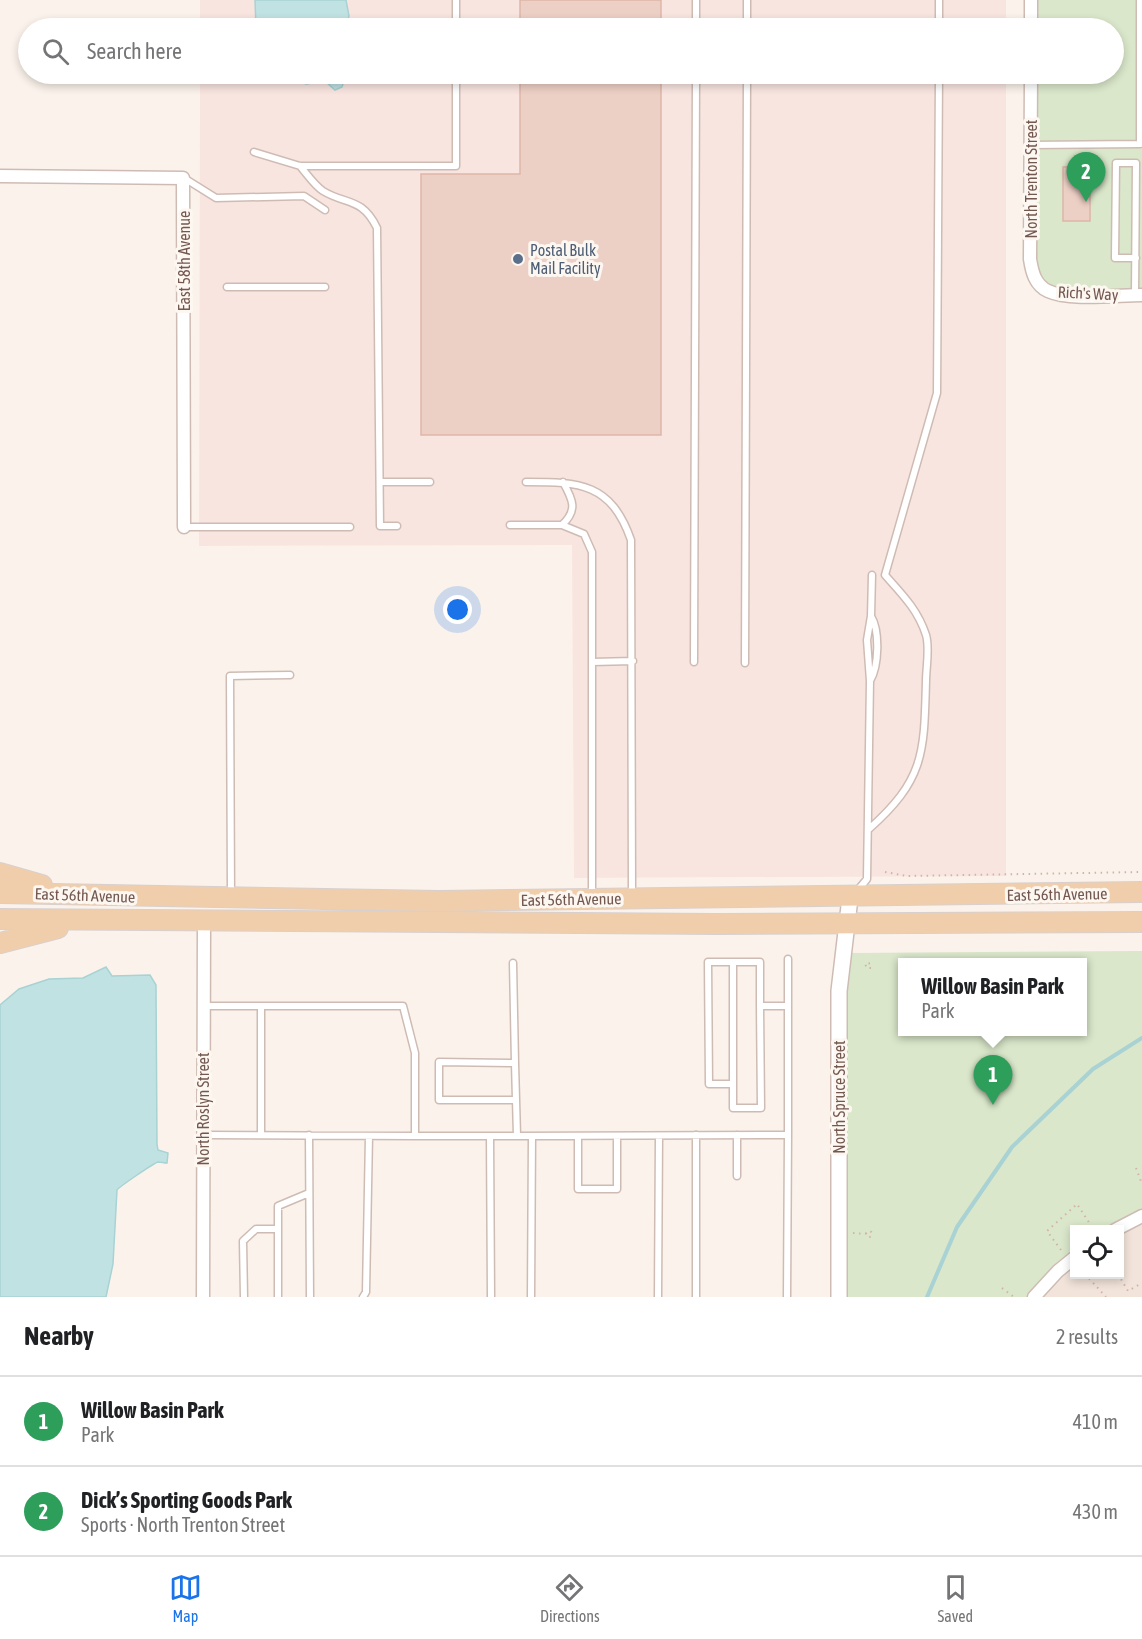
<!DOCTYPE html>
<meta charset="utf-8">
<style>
:root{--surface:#fff;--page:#f2f2f2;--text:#202124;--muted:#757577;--line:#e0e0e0;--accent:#1a73e8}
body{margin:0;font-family:"Asap Condensed",sans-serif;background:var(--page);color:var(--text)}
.controls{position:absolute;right:18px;bottom:18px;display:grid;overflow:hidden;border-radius:0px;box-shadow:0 3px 9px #0003}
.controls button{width:54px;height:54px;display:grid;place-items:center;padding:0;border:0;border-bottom:2px solid var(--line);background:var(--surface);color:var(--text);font:30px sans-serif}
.you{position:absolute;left:458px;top:610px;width:21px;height:21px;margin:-15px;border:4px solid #fff;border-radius:50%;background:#1a73e8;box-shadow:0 0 0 9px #1a73e833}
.badge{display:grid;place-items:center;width:39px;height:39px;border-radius:50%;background:var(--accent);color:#fff;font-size:20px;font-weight:700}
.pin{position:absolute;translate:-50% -50px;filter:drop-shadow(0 2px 3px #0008)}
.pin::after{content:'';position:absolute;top:32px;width:21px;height:18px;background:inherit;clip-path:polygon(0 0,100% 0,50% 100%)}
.popup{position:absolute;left:898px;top:958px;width:189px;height:78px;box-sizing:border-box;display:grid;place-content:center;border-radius:0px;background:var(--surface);filter:drop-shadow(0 2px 4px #0005);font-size:20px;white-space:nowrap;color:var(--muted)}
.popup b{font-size:22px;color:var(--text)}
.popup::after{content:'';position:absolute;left:50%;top:100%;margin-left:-12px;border:12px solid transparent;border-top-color:var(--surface)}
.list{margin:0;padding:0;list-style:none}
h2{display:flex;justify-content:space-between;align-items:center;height:78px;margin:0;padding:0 24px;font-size:26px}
h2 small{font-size:20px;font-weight:400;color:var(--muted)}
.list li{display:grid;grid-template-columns:39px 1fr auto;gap:18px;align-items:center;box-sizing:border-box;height:90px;padding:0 24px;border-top:2px solid var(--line)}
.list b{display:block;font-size:22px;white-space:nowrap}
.list p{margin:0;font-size:20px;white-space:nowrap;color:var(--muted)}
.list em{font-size:20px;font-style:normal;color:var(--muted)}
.icon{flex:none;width:33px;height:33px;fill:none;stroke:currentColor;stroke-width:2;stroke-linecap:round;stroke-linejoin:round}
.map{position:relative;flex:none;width:1142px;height:1297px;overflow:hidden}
.search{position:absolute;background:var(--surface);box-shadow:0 3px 9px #0003;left:18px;right:18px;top:18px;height:66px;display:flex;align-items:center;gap:15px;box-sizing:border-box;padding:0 21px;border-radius:33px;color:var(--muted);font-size:22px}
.sheet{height:258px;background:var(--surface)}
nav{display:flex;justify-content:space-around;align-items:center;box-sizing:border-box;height:84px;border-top:2px solid var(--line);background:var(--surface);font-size:16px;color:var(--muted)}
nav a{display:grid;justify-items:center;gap:3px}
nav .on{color:var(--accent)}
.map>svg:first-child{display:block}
.residential{fill:#f2e4da}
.commercial{fill:#f9e5e0}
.green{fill:#dae7ca;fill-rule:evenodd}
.water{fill:#c1e2e3;stroke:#a8d2d3;stroke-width:1.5}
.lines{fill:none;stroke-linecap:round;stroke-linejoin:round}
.stream{stroke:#a8d2d3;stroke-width:4}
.building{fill:#edd0c5;stroke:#deb5a8;stroke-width:1.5}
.service-casing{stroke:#cebcb4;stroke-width:9}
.minor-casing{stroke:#cebcb4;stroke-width:15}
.tertiary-casing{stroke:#cebcb4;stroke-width:18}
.primary-casing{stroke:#d8d0ce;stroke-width:22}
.path{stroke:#d2b3a8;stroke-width:2;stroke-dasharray:1.5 4.5;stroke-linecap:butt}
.service{stroke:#fff;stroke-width:6}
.minor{stroke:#fff;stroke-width:12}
.tertiary{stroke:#fff;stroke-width:15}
.primary{stroke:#f1ceab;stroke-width:20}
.service-dot{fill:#5c6f8a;stroke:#fdf7f1;stroke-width:2}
.labels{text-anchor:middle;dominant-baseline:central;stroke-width:6;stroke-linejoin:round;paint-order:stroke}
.street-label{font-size:16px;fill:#735850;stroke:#fdf7f1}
.service-label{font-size:16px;fill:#4e5e75;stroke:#fdf7f1;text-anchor:start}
</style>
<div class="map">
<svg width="1142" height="1297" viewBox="0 0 1142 1297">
<rect width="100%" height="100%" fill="#fbf3eb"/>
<path class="residential" d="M 1142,1219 L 1142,1297 L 1039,1297 L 1074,1262 L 1074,1274 L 1120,1274 L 1120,1231 Z"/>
<path class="commercial" d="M 200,0 L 1006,0 L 1006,28 L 200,28 Z
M 200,74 L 1006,74 L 1006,876 L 574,878 L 572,545 L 199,546 Z"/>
<path class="green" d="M 1031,0 L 1142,0 L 1142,295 L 1048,291 L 1032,272 L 1031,74 L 1114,74 L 1114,28 L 1031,28 Z
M 1142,951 L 1142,1213 L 1110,1229 L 1074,1230 L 1074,1255 L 1031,1297 L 844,1297 L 844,997 L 848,953 ZM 903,962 L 1083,962 L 1083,1032 L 903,1032 Z"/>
<path class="water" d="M 255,0 L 346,0 L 349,16 L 346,28 L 256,28 Z
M 267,74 L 346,74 L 342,87 L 335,90 L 325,81 L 306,84 L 287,76 Z
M 106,967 L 112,976 L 150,975 L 156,985 L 157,1144 L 158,1150 L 168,1153 L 167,1163 C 164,1163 161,1162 158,1162 C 154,1163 119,1187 117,1190 L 113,1264 L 106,1297 L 0,1297 L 0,1005 L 19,989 L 49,979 L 83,978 Z"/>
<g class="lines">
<path class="stream" d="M 927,1297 L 957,1227 L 1012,1147 L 1093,1069 L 1142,1038"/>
</g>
<path class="building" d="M 520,0 L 661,0 L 661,28 L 520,28 Z
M 520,74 L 661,74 L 661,435 L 421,435 L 421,174 L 520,174 Z
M 1063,167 L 1090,167 L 1090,221 L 1063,221 Z"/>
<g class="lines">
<g class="service-casing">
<path id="service" d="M 456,28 L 456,0
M 696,28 L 696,0
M 747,28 L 747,0
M 939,28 L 939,0
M 1031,145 L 1140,144 L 1140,0
M 254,152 L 300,166 L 456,166 L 456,74
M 300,166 C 307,174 314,185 323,191 C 346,205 362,197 377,228 L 380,526 L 397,526
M 184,178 L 216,198 L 304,196 L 325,210
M 227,287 L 325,287
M 1135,295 L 1136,163 L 1116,163 L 1115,258 L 1136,258
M 380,482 L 430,482
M 526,482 C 580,482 611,483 631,540 L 632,894
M 510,525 L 562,525 L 584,534 L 592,552 L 592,895
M 562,525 C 578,510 573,500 563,482
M 184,527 L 350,527
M 592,662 L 633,661
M 694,662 L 696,74
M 745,663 L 747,74
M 870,681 C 879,666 880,631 871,616
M 869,829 C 925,779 924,753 926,681 C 926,668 930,648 926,635 C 918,610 902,594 885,575 L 937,393 L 939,74
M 857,891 L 867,879 L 870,681 L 867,640 L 871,616 L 872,575
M 231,895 L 230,676 L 290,675
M 733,962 L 760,962 L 760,1006
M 513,963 L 515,1063
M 204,1006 L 403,1006 L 415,1053 L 415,1136 L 517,1136 L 515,1063 L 439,1062 L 439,1100 L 516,1100
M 733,1084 L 709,1084 L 708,962 L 733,962 L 733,1108 L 761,1108 L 760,1006 L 788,1006
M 204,1135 L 415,1136
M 261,1135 L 261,1006
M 309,1135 L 310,1297
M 696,1135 L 696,1297
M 737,1135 L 737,1176
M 490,1136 L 491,1297
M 517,1136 L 788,1135 L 788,959
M 578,1136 L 578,1189 L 617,1189 L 617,1136
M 244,1297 L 243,1241 L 256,1229 L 278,1229
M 278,1297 L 278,1206 L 309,1193
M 363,1297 L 366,1292 L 369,1136
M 531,1297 L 532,1136
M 658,1297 L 659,1136
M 787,1297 L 788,1135"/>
</g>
<g class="minor-casing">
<path id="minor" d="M 1031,28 L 1031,0
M 1031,74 L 1030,259 C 1032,272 1035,285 1048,291 C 1069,301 1118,295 1142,295
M 0,176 L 183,178 L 184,527
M 1115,1230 L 1142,1216
M 203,1297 L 204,921
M 1034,1297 L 1058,1271 L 1074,1258"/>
</g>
<g class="tertiary-casing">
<path id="tertiary" d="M 839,1297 L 839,991 L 850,898"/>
</g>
<g class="primary-casing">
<path id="primary" d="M 0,873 L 42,885
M 0,893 L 439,901 L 1142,892
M 0,919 L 716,924 L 1142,922
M 0,943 L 58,928"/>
</g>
<path class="path" d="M 885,872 L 907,876 L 1142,872
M 871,968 L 867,968 L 865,964 L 872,963
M 1136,1168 L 1142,1184
M866 1234a3 3 0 1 1 6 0a3 3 0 1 1-6 0Z
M 853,1233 L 865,1234
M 1061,1250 L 1047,1231 L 1077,1204 L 1092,1227
M 1085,1274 L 1106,1297
M 1118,1274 L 1128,1291 L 1142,1283
M 1002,1288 L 1014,1297"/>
<use href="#service" class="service"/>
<use href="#minor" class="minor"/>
<use href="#tertiary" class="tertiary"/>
<use href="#primary" class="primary"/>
</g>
<circle class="service-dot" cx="518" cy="259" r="6"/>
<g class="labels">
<g class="street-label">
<text transform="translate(1031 179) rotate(-90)">North Trenton Street</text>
<text transform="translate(184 261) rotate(-90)">East 58th Avenue</text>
<text transform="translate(1088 293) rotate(3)">Rich's Way</text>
<text transform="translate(1057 894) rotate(-1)">East 56th Avenue</text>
<text transform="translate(85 895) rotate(2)">East 56th Avenue</text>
<text transform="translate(571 899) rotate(-1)">East 56th Avenue</text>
<text transform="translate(839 1097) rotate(-90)">North Spruce Street</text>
<text transform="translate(203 1109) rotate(-90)">North Roslyn Street</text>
</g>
<g class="service-label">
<text x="530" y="250">Postal Bulk<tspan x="530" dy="18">Mail Facility</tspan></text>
</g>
</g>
</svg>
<div class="controls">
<button><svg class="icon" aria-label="locate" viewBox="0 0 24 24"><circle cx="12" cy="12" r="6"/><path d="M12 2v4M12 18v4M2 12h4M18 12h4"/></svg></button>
</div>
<div class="you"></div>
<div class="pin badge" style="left:993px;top:1105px;background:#2e9e5b">1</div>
<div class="popup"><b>Willow Basin Park</b>Park</div>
<div class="pin badge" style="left:1086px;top:202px;background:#2e9e5b">2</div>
<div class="search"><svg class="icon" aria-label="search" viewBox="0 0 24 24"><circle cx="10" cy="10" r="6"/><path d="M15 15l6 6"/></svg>Search here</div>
</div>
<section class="sheet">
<h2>Nearby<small>2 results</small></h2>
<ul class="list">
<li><span class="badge" style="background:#2e9e5b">1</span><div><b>Willow Basin Park</b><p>Park</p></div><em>410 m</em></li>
<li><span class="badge" style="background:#2e9e5b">2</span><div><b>Dick’s Sporting Goods Park</b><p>Sports · North Trenton Street</p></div><em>430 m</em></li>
</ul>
</section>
<nav>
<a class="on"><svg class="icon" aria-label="map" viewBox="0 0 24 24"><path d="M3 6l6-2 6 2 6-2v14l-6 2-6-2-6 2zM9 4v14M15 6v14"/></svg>Map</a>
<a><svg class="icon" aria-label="directions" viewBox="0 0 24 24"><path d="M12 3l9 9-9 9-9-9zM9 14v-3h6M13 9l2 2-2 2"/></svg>Directions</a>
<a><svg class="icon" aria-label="saved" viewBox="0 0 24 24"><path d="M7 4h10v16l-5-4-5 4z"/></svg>Saved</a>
</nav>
